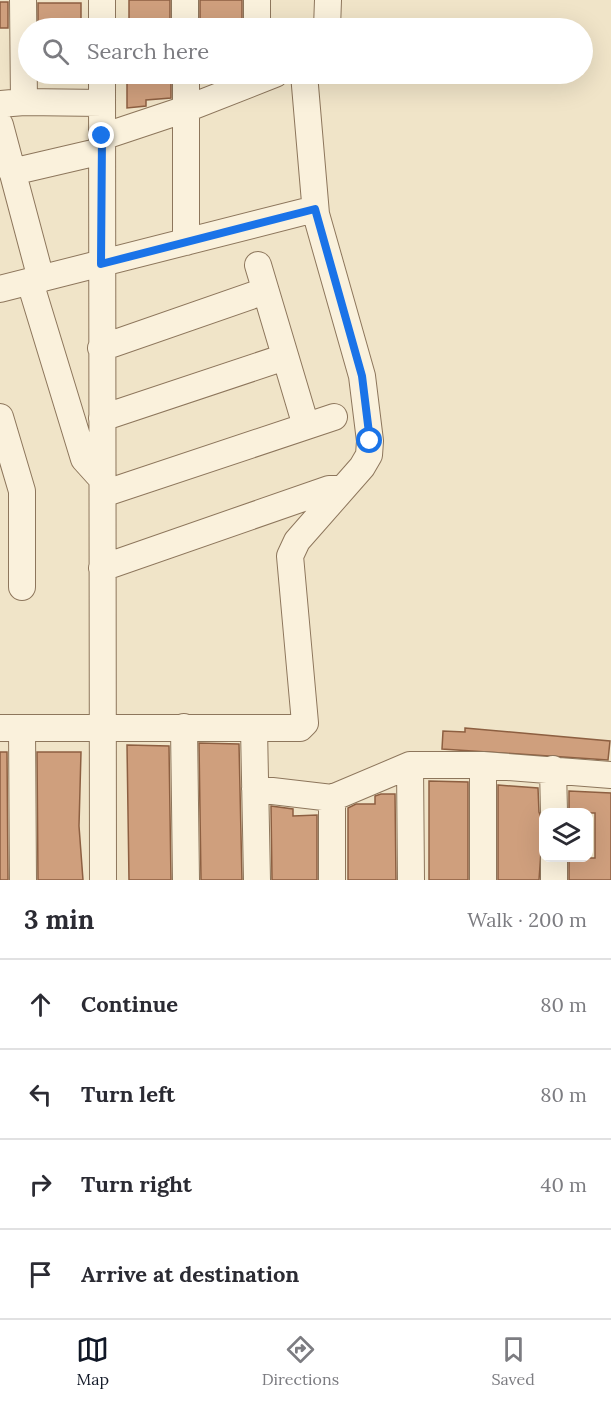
<!DOCTYPE html>
<meta charset="utf-8">
<style>
:root{--surface:#fff;--page:#f2f2f3;--text:#2b2b33;--muted:#7c7c81;--line:#e1e1e2;--accent:#111827}
body{margin:0;font-family:Lora,serif;background:var(--page);color:var(--text)}
.controls{position:absolute;right:18px;bottom:18px;display:grid;overflow:hidden;border-radius:12px;box-shadow:0 6px 24px #0002}
.controls button{width:54px;height:54px;display:grid;place-items:center;padding:0;border:0;border-bottom:2px solid var(--line);background:var(--surface);color:var(--text);font:30px sans-serif}
.stop{position:absolute;width:18px;height:18px;margin:-14px;border:4px solid #1a73e8;border-radius:50%;background:#fff}
.stop.end{background:#1a73e8;border-color:#fff;box-shadow:0 2px 6px #0008}
.list{margin:0;padding:0;list-style:none}
h2{display:flex;justify-content:space-between;align-items:center;height:78px;margin:0;padding:0 24px;font-size:26px}
h2 small{font-size:20px;font-weight:400;color:var(--muted)}
.list li{display:grid;grid-template-columns:39px 1fr auto;gap:18px;align-items:center;box-sizing:border-box;height:90px;padding:0 24px;border-top:2px solid var(--line)}
.list b{display:block;font-size:22px;white-space:nowrap}
.list em{font-size:20px;font-style:normal;color:var(--muted)}
.icon{flex:none;width:33px;height:33px;fill:none;stroke:currentColor;stroke-width:2;stroke-linecap:round;stroke-linejoin:round}
.map{position:relative;flex:none;width:611px;height:880px;overflow:hidden}
.search{position:absolute;background:var(--surface);box-shadow:0 6px 24px #0002;left:18px;right:18px;top:18px;height:66px;display:flex;align-items:center;gap:15px;box-sizing:border-box;padding:0 21px;border-radius:33px;color:var(--muted);font-size:22px}
.sheet{height:438px;background:var(--surface)}
nav{display:flex;justify-content:space-around;align-items:center;box-sizing:border-box;height:84px;border-top:2px solid var(--line);background:var(--surface);font-size:16px;color:var(--muted)}
nav a{display:grid;justify-items:center;gap:3px}
nav .on{color:var(--accent)}
.map>svg:first-child{display:block}
.building{fill:#cf9f7d;stroke:#8d5f41;stroke-width:1.5}
.lines{fill:none;stroke-linecap:round;stroke-linejoin:round}
.minor-casing{stroke:#8d765c;stroke-width:28}
.minor{stroke:#faf1dc;stroke-width:26}
.route{stroke:#1a73e8;stroke-width:8}
</style>
<div class="map">
<svg width="611" height="880" viewBox="0 0 611 880">
<rect width="100%" height="100%" fill="#f0e4c8"/>
<path class="building" d="M 129,0 L 170,0 L 170,19 L 149,19 L 149,28 L 129,28 Z
M 200,0 L 242,0 L 242,28 L 200,28 Z
M 0,2 L 8,2 L 8,28 L 0,28 Z
M 38,3 L 81,3 L 81,28 L 38,28 Z
M 127,74 L 171,74 L 171,98 L 146,100 L 146,106 L 127,108 Z
M 465,728 L 610,741 L 608,760 L 442,749 L 443,731 L 465,732 Z
M 199,743 L 239,744 L 242,880 L 201,880 Z
M 127,745 L 169,746 L 171,880 L 129,880 Z
M 0,752 L 7,752 L 8,880 L 0,880 Z
M 37,752 L 81,752 L 79,826 L 83,880 L 38,880 Z
M 429,781 L 468,782 L 468,880 L 429,880 Z
M 498,785 L 538,788 L 539,812 L 543,822 L 539,880 L 498,880 Z
M 569,791 L 611,793 L 611,880 L 569,880 L 569,858 L 595,858 L 595,813 L 569,813 Z
M 381,794 L 395,794 L 396,880 L 348,880 L 348,808 L 356,804 L 375,804 L 375,796 Z
M 271,806 L 293,809 L 293,816 L 317,815 L 317,880 L 272,880 Z"/>
<g class="lines">
<g class="minor-casing">
<path id="minor" d="M 23,0 L 24,102
M 185,0 L 185,28
M 257,0 L 257,28
M 102,28 L 102,0
M 327,28 L 328,0
M 102,74 L 103,880
M 186,74 L 186,242
M 0,104 L 24,102 L 102,103
M 0,125 L 41,279
M 102,137 L 186,109 L 275,74
M 12,172 L 102,151
M 258,265 L 306,426
M 30,282 L 84,459 L 102,479
M 0,289 L 315,209
M 101,348 L 265,291
M 0,417 L 22,491 L 22,587
M 102,418 L 285,357
M 103,494 L 334,417
M 102,568 L 329,489 L 341,489
M 184,727 L 186,880
M 0,728 L 300,728 L 305,723 L 290,556 L 297,541 L 362,467 L 369,455 L 370,441 L 362,376 L 316,214 L 304,74
M 22,728 L 23,880
M 254,728 L 257,880
M 410,765 L 411,880
M 553,769 L 554,812
M 255,789 L 332,798 L 410,765 L 483,765 L 611,775
M 332,798 L 332,880
M 554,858 L 554,880
M 483,880 L 483,765"/>
</g>
<use href="#minor" class="minor"/>
</g>
<g class="lines">
<path class="route" d="M 102,136 L 101,264 L 315,209 L 362,376 L 370,441"/>
</g>
</svg>
<div class="controls">
<button><svg class="icon" aria-label="layers" viewBox="0 0 24 24"><path d="M12 4l9 5-9 5-9-5zM3 14l9 5 9-5"/></svg></button>
</div>
<div class="stop" style="left:370px;top:441px"></div>
<div class="stop end" style="left:102px;top:136px"></div>
<div class="search"><svg class="icon" aria-label="search" viewBox="0 0 24 24"><circle cx="10" cy="10" r="6"/><path d="M15 15l6 6"/></svg>Search here</div>
</div>
<section class="sheet">
<h2>3 min<small>Walk · 200 m</small></h2>
<ul class="list">
<li><svg class="icon" aria-label="ahead" viewBox="0 0 24 24"><path d="M12 20V5M6 11l6-6 6 6"/></svg><div><b>Continue</b></div><em>80 m</em></li>
<li><svg class="icon" aria-label="left" viewBox="0 0 24 24"><path d="M17 20v-9H6M10 6l-5 5 5 5"/></svg><div><b>Turn left</b></div><em>80 m</em></li>
<li><svg class="icon" aria-label="right" viewBox="0 0 24 24"><path d="M7 20v-9h11M14 6l5 5-5 5"/></svg><div><b>Turn right</b></div><em>40 m</em></li>
<li><svg class="icon" aria-label="arrive" viewBox="0 0 24 24"><path d="M6 21V4h12l-3 4 3 4H6"/></svg><div><b>Arrive at destination</b></div></li>
</ul>
</section>
<nav>
<a class="on"><svg class="icon" aria-label="map" viewBox="0 0 24 24"><path d="M3 6l6-2 6 2 6-2v14l-6 2-6-2-6 2zM9 4v14M15 6v14"/></svg>Map</a>
<a><svg class="icon" aria-label="directions" viewBox="0 0 24 24"><path d="M12 3l9 9-9 9-9-9zM9 14v-3h6M13 9l2 2-2 2"/></svg>Directions</a>
<a><svg class="icon" aria-label="saved" viewBox="0 0 24 24"><path d="M7 4h10v16l-5-4-5 4z"/></svg>Saved</a>
</nav>
